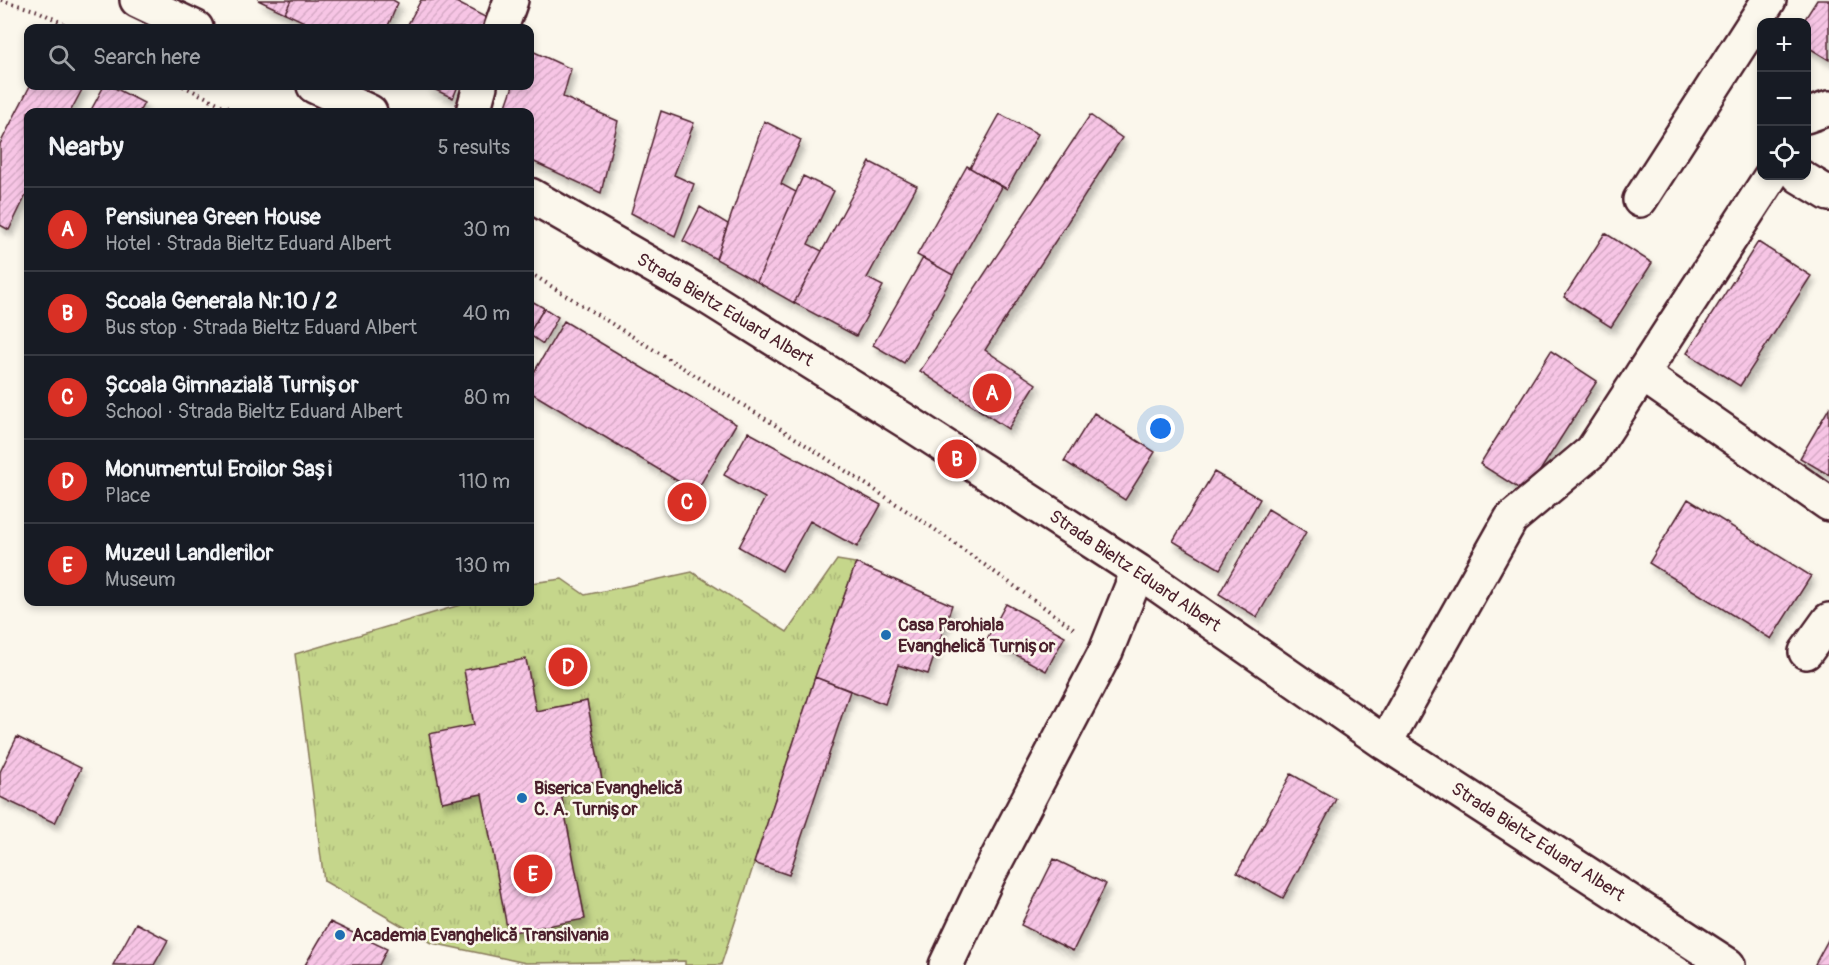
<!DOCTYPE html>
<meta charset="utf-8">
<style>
:root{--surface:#171b24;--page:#20242c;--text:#f1f3f6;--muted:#9ea1a6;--line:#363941;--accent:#d93025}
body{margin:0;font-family:Pangolin,sans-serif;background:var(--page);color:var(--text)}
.controls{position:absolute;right:18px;top:18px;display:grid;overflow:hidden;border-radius:12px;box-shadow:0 3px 9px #0003}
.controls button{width:54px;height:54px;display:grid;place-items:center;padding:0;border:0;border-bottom:2px solid var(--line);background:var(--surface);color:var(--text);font:30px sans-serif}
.you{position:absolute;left:1161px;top:429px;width:21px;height:21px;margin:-15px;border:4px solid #fff;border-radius:50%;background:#1a73e8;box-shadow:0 0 0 9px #1a73e833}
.badge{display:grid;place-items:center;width:39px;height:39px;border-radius:50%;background:var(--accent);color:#fff;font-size:20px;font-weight:700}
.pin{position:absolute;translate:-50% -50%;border:3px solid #fff;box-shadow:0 2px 6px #0006}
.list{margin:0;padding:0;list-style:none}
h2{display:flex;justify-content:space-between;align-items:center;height:78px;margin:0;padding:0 24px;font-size:26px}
h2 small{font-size:20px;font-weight:400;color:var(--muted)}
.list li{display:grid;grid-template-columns:39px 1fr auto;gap:18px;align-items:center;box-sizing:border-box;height:84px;padding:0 24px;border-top:2px solid var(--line)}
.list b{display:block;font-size:22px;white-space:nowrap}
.list p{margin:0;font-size:20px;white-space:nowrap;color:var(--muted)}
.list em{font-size:20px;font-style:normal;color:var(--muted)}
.icon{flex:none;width:33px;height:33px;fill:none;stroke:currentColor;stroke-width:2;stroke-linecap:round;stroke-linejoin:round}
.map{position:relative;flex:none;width:1829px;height:965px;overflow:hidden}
.search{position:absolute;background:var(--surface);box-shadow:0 3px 9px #0003;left:24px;top:24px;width:510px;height:66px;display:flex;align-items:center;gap:15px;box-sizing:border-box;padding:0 21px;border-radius:12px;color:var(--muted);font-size:22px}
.panel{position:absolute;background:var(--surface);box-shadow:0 3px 9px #0003;left:24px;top:108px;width:510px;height:498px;border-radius:12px}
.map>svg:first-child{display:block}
.park{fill:url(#park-tufts);stroke:#887a5b;stroke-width:1.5}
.building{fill:url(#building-hatch);stroke:#4a1f2b;stroke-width:1.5;filter:url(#shadow)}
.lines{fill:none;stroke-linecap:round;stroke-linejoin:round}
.minor-casing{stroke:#4a1f2b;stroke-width:38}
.path{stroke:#4a1f2b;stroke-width:4;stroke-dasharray:1.5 4.5;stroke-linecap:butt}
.minor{stroke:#fbf7ec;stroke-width:33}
.poi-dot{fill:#1f6fb2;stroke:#fbf7ec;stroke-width:2}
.labels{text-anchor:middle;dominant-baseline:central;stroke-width:5;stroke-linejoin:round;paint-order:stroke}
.street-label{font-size:18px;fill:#4a1f2b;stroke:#fbf7ec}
.poi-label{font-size:18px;font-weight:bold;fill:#4a1f2b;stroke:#fbf7ec;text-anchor:start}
</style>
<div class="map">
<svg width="1829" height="965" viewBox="0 0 1829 965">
<defs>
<pattern id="park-tufts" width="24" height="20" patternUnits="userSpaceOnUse" patternTransform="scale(1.5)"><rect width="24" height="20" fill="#c5d68b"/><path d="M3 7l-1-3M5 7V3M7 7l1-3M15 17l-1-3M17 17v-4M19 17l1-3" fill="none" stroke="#abb778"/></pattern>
<pattern id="building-hatch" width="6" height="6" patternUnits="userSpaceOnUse" patternTransform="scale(1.5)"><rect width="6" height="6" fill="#f7c5e5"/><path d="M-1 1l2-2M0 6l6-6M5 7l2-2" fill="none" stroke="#d5a9c5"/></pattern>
<filter id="shadow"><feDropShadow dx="3.5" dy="6" stdDeviation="3" flood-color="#0004"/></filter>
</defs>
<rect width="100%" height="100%" fill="#fbf7ec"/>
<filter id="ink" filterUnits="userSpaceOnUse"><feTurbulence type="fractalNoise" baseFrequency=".0167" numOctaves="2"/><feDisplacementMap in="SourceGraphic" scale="12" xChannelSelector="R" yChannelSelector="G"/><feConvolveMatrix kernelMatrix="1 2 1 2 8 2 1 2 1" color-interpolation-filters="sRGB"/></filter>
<g filter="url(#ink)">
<path class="park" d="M 837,560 L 856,563 L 815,677 L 721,965 L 685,965 L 685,961 L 526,963 L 432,943 L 324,881 L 295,654 L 470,602 L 530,602 L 531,583 L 562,579 L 585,595 L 692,572 L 787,632 Z"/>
<path class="building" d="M 258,0 L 291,0 L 285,13 Z
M 291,0 L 393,0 L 398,3 L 387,28 L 317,28 L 285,13 Z
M 421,0 L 452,0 L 487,18 L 482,28 L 406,28 Z
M 1817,0 L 1829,0 L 1829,60 L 1806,46 L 1806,22 L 1803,22 Z
M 530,50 L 571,69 L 563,97 L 618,121 L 601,193 L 530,160 L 530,112 L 504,112 L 513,86 L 530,86 Z
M 30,86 L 84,86 L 70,112 L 28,112 L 28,191 L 9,230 L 0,225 L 0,144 Z
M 104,86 L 111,86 L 144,103 L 139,112 L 90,112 Z
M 427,86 L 458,86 L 453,98 Z
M 661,111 L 694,123 L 674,175 L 694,184 L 675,236 L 631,213 Z
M 1000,114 L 1038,134 L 1007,189 L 970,168 Z
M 1090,115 L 1122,138 L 985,350 L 1036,384 L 1008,429 L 920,371 Z
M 764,121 L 801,140 L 781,184 L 796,192 L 757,282 L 716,259 Z
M 870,162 L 917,186 L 867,278 L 883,286 L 856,336 L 794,303 Z
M 967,166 L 1002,187 L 953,275 L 917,255 Z
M 803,176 L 834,191 L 808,244 L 822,251 L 794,303 L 757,282 Z
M 700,207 L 728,224 L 716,259 L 683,241 Z
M 1605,233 L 1652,263 L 1611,327 L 1564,297 Z
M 1758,242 L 1811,276 L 1740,386 L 1687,353 Z
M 923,258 L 953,275 L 904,363 L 873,345 Z
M 530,300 L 544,308 L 530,332 Z
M 544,308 L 558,317 L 543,344 L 530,335 L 530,332 Z
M 564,321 L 736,424 L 696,492 L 530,392 L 530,379 Z
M 1551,351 L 1597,381 L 1526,493 L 1480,464 Z
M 1829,408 L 1829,475 L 1800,458 Z
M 1094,413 L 1155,452 L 1125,500 L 1064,461 Z
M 748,432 L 881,505 L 857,547 L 810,521 L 782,571 L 739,547 L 765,498 L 724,475 Z
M 1214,472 L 1260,499 L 1220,569 L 1173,541 Z
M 1688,499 L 1811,576 L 1771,639 L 1649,563 Z
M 1268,509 L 1306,532 L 1257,617 L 1219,594 Z
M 856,563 L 952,605 L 928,674 L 898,665 L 885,704 L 815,677 Z
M 1006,604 L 1065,636 L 1046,671 L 987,639 Z
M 526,659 L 536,711 L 587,701 L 602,780 L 560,788 L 585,919 L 508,933 L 482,794 L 442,802 L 429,734 L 474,725 L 464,670 Z
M 815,677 L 850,691 L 789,875 L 754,863 Z
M 17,737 L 81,768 L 55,823 L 0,797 L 0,772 Z
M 1291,774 L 1336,799 L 1283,898 L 1237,873 Z
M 1054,859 L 1106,884 L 1073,951 L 1021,925 Z
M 330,922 L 387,949 L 379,965 L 305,965 Z
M 136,923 L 168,940 L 154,965 L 113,965 Z
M 1829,938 L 1829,965 L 1818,965 L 1815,964 Z"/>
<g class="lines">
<g class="minor-casing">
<path id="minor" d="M 137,0 L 196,28
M 501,28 L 511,0
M 314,86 L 370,112
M 473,112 L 480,86
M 1806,116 L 1829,108
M 1799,176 L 1829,194
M 530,195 L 704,295 L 909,423 L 1138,571 L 1385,743 L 1728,965
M 1640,200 L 1769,0
M 1642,374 L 1829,504
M 1806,652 L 1829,620
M 1385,743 L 1511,519 L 1592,451 L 1771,176
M 946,965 L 989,874 L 1106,651 L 1138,571"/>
</g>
<path class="path" d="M 1,0 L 38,11 L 72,28
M 183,86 L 236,112
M 530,273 L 772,423 L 930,526 L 1076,630"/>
<use href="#minor" class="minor"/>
</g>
</g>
<g class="poi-dot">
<circle cx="886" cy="635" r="6"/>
<circle cx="522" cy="798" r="6"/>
<circle cx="340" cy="935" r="6"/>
</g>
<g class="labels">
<g class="street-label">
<text transform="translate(725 310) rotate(31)">Strada Bieltz Eduard Albert</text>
<text transform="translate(1135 571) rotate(34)">Strada Bieltz Eduard Albert</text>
<text transform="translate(1538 842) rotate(33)">Strada Bieltz Eduard Albert</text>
</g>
<g class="poi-label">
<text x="898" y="625">Casa Parohiala<tspan x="898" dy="21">Evanghelică Turnișor</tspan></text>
<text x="534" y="788">Biserica Evanghelică<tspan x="534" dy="21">C. A. Turnișor</tspan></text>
<text x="352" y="935">Academia Evanghelică Transilvania</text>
</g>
</g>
</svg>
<div class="controls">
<button>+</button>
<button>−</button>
<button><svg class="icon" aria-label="locate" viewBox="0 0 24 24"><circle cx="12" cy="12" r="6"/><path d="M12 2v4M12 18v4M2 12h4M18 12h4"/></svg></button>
</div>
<div class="you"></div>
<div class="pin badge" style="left:992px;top:393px">A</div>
<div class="pin badge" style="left:957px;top:459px">B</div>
<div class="pin badge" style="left:687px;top:502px">C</div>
<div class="pin badge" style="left:568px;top:667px">D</div>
<div class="pin badge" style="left:533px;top:874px">E</div>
<div class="search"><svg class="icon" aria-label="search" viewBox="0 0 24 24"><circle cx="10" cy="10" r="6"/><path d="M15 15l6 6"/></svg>Search here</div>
<section class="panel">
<h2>Nearby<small>5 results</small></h2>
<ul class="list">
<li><span class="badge">A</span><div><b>Pensiunea Green House</b><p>Hotel · Strada Bieltz Eduard Albert</p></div><em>30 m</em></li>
<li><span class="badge">B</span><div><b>Scoala Generala Nr.10 / 2</b><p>Bus stop · Strada Bieltz Eduard Albert</p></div><em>40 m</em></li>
<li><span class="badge">C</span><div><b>Școala Gimnazială Turnișor</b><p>School · Strada Bieltz Eduard Albert</p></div><em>80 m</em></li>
<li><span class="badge">D</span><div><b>Monumentul Eroilor Sași</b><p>Place</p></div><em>110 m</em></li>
<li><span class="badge">E</span><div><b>Muzeul Landlerilor</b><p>Museum</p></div><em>130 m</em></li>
</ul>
</section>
</div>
